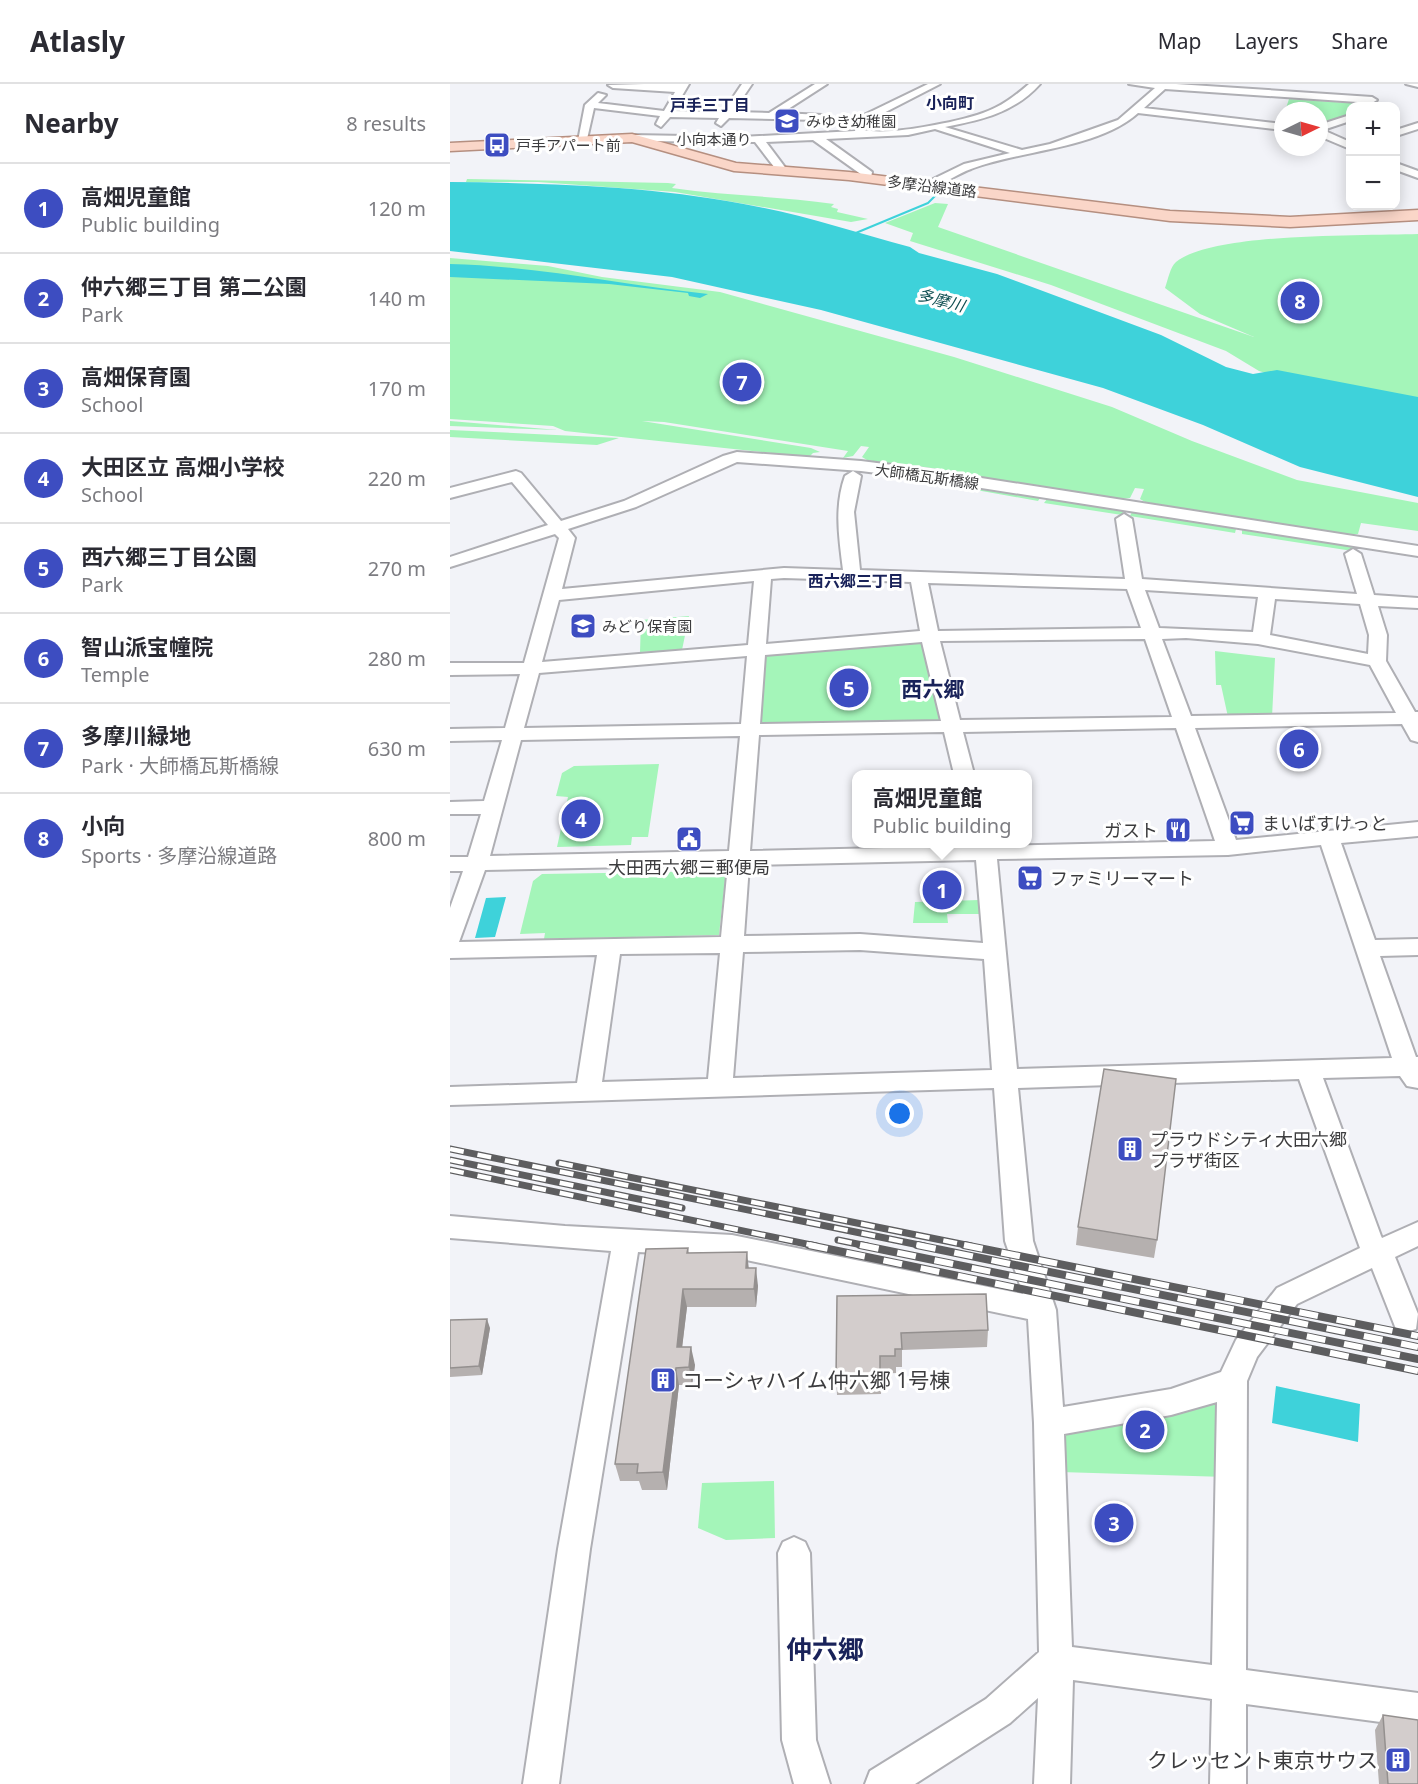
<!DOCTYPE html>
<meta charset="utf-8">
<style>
:root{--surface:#fff;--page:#f2f2f3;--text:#2b2b33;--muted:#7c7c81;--line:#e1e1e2;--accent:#3d4dc1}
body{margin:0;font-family:"Noto Sans","Noto Sans JP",sans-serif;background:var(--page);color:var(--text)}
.controls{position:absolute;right:18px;top:18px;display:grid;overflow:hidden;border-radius:12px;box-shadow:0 3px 15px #0003}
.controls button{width:54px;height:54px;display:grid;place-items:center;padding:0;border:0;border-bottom:2px solid var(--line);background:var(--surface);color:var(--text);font:30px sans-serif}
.compass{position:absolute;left:824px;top:18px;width:54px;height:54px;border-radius:50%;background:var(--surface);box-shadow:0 3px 15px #0003;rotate:85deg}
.you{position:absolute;left:450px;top:1030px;width:21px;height:21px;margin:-15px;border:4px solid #fff;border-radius:50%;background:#1a73e8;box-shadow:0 0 0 9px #1a73e833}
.badge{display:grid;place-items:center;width:39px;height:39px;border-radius:50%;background:var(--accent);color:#fff;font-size:20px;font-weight:700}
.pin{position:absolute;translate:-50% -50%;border:3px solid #fff;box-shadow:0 2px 6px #0006}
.popup{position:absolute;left:402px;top:686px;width:180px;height:78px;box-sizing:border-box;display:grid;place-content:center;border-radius:12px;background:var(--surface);filter:drop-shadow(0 2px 4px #0005);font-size:20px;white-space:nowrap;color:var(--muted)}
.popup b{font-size:22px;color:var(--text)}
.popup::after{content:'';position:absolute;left:50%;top:100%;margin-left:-12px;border:12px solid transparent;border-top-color:var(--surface)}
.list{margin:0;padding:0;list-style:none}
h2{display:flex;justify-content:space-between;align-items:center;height:78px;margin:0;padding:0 24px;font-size:26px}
h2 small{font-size:20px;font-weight:400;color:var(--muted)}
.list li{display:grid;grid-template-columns:39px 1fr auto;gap:18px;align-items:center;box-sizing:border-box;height:90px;padding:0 24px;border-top:2px solid var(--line)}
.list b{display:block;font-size:22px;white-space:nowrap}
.list p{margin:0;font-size:20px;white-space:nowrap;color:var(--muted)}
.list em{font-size:20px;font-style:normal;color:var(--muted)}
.map{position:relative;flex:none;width:968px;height:1700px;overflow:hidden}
header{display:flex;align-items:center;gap:36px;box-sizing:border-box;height:84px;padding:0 30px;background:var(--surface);border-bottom:2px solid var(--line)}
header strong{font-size:28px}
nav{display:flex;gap:33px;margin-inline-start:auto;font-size:21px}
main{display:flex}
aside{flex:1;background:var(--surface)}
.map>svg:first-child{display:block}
.green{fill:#a4f5b9}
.water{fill:#3ed2da}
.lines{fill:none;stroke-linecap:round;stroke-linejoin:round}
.stream{stroke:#3ed2da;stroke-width:2}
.minor-casing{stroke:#afafb4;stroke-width:4}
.major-casing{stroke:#b58f80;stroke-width:3}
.minor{fill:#fff;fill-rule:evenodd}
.major{fill:#fad6c8;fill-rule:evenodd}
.rail-far1-casing{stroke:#5d5d5f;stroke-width:7}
.rail-casing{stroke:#5d5d5f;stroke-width:8}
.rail-far1{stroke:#fff;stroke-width:4.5;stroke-dasharray:14;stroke-linecap:butt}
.rail{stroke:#fff;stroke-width:6;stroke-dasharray:19;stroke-linecap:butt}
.wall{fill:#b5b0af}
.shaded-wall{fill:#94908f}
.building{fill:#d3cdcc;stroke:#94908f;stroke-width:1.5}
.labels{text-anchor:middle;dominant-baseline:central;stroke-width:6;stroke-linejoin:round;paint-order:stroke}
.far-poi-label{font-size:15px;fill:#3c3c3e;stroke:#fff;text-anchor:start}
.far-street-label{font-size:15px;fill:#3c3c3e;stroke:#fff}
.far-neighbourhood-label{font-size:16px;font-weight:bold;fill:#192259;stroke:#fff}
.far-water-label{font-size:16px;font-style:italic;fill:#0d4d50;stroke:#fff}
.poi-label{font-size:18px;fill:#3c3c3e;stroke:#fff;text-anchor:start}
.quarter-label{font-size:21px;font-weight:bold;fill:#192259;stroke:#fff}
.near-poi-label{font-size:21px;fill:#3c3c3e;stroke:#fff;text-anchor:start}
.near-quarter-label{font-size:26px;font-weight:bold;fill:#192259;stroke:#fff}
</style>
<header>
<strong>Atlasly</strong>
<nav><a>Map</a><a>Layers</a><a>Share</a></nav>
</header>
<main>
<aside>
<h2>Nearby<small>8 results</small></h2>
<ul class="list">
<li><span class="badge">1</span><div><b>高畑児童館</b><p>Public building</p></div><em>120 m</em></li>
<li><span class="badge">2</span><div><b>仲六郷三丁目 第二公園</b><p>Park</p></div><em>140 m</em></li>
<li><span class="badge">3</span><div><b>高畑保育園</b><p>School</p></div><em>170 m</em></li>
<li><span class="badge">4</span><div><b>大田区立 高畑小学校</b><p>School</p></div><em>220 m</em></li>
<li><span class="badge">5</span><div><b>西六郷三丁目公園</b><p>Park</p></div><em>270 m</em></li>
<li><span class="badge">6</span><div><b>智山派宝幢院</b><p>Temple</p></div><em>280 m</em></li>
<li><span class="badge">7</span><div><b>多摩川緑地</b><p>Park · 大師橋瓦斯橋線</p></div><em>630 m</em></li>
<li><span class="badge">8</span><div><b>小向</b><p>Sports · 多摩沿線道路</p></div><em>800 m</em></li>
</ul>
</aside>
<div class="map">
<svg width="968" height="1700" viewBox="0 0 968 1700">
<rect width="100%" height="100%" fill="#f2f3f8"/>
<path class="green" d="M 839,15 L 915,20 L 915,22 L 900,22 L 900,31 L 869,41 L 869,27 L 835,27 Z
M 17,95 L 218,99 L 226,100 L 222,104 C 276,112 330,112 384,120 L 381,123 L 388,125 L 387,128 L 418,135 L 401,138 L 225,108 L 88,98 L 16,98 Z
M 485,119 L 498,120 L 488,143 L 804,253 L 750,230 L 715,204 C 718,196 720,183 726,178 C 763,148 915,152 968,150 L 968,325 L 883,310 L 809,287 L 776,267 L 601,201 L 460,157 L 463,149 L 435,139 Z
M 0,174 L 98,182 L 152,193 L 270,208 L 504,273 L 662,323 L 742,357 L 847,396 L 968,419 L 968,447 L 911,439 L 908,450 L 901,451 L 695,418 L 690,415 L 694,405 L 685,404 L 680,414 L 671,415 L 417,376 L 412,373 L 419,363 L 411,362 L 403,372 L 393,374 L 398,367 L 214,338 L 192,337 L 361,364 L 370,368 L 363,369 L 359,373 L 115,347 L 103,342 L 0,335 Z
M 0,337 L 108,346 L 0,342 Z
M 0,346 L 169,354 L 147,361 L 0,353 Z
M 442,391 L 444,391 L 590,414 L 588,417 Z
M 597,415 L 674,427 L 672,431 L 594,419 Z
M 682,428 L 786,445 L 785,449 L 680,432 Z
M 792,446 L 906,463 L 905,466 L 896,466 L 792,450 Z
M 239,532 L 232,566 L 190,568 L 191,536 Z
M 471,556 L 476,559 L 495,637 L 491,639 L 310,642 L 314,572 L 319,569 Z
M 765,567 L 825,574 L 822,633 L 778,633 L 771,601 L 766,601 Z
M 209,680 L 198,753 L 182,753 L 181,761 L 107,763 L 118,713 L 106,712 L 112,689 L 124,682 Z
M 276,787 L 269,851 L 94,855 L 95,849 L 70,850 L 83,797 L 92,790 Z
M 529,816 L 530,830 L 497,830 L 498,839 L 463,839 L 465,818 Z
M 780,1306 L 776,1393 L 610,1388 L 610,1352 L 616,1341 Z
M 324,1397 L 325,1454 L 276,1456 L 248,1444 L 252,1399 Z"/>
<path class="water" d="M 0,98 C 102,99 209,102 309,123 C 360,133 410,150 460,163 L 469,169 L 547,190 L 711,251 L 776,283 L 803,290 L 827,286 L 968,313 L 968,413 L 850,383 L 753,341 L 653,304 L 371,226 L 222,193 L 0,167 Z
M 0,180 C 87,182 172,201 258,210 L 250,214 L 239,212 L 238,209 L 159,200 L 0,193 Z
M 56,813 L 45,853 L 25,854 L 36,814 Z
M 826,1302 L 910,1320 L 908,1358 L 822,1339 Z"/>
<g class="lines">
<path class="stream" d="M 401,151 L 478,119 L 486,111"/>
<g class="minor-casing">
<path id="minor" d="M 194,0 L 239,0 L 223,27 L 273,28 L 292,0 L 302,0 L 283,28 L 319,29 L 365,0 L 377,0 L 332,29 L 372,31 L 372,35 L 368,36 L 279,34 L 271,42 L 266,39 L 269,34 L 220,33 L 211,43 L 206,40 L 210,32 L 144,24 L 137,55 L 128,57 L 135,21 L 148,9 L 156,11 L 148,19 L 214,27 L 225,8 L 163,4 L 158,1 Z
M 478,0 L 490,0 L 422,35 L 414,46 C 438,52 508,38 533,29 C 551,23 565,12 579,0 L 590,0 C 564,29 531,36 495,43 L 572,66 L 600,60 L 668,36 L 705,4 L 679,0 L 726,0 L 922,13 L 927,16 L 922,19 L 715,5 L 694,24 L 833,40 L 833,46 L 688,29 C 648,65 570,66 521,85 C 507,90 494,100 479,104 L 475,103 L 475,99 L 514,80 L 560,69 L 485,45 L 458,51 L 376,55 L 422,88 L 421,94 L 416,97 L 411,94 L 412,91 L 363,56 L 316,58 L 337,86 L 332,89 L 328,88 L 305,58 L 182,57 L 177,54 L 182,51 L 291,53 L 405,47 L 414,31 Z
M 956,0 L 968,0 L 968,3 Z
M 900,31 L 900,37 L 873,46 L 900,58 L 900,65 L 869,52 L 869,41 Z
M 968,39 L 968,45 L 946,52 L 946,46 Z
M 946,79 L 968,87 L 968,94 L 946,86 Z
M 287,368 L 411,377 L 474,385 L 968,462 L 968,472 L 474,395 L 411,387 L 287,378 L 186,423 L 118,445 L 125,454 L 112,505 L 334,484 L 393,486 C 389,454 384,423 395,392 L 403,387 L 411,392 L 404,428 L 410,486 L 675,495 L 666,435 L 674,430 L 682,435 L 692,495 L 907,510 L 895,470 L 903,465 L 911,470 L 924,511 L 968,514 L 968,524 L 928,522 L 937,551 L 936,577 L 965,628 L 968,628 L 968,658 L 961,656 L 952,640 L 745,644 L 786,756 L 968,738 L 968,752 L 891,759 L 925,856 L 968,855 L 968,871 L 930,872 L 966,973 L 968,973 L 968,1004 L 957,1002 L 950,992 L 873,994 L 931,1152 L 932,1154 L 968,1138 L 968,1162 L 945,1173 L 968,1230 L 966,1245 L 956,1248 L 946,1245 L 922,1184 L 847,1220 L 807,1273 L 797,1297 L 796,1586 L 968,1609 L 968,1643 L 796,1620 L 796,1700 L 760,1700 L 762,1615 L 623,1596 L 620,1700 L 584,1700 L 588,1614 L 560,1639 L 465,1700 L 415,1700 L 420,1687 L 536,1615 L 589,1568 L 584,1339 L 578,1235 L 282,1173 L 188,1168 L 140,1465 L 109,1700 L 73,1700 L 108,1465 L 161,1167 L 0,1154 L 0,1132 L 115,1142 L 282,1151 L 573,1210 L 555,1157 L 544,1004 L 0,1021 L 0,1003 L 127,999 L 147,871 L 0,874 L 0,824 L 13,787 L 0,787 L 0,773 L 18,773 L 31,730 L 0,730 L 0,718 L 34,717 L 52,656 L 0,657 L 0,645 L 55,644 L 70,590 L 0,591 L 0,579 L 74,579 L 109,454 L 105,450 L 0,483 L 0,473 L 98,441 L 62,398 L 0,414 L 0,404 L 66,387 L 71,389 L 111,437 L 174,417 L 273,372 ZM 334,494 L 461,498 L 470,547 L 316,560 L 321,495 ZM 304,497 L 298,561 L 92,578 L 109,516 ZM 478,499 L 677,505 L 691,544 L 488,547 ZM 695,506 L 808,513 L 803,548 L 709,544 ZM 825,515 L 910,520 L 919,551 L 918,570 L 820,551 ZM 736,554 L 808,560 L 920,581 L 946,629 L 741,632 L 712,555 ZM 695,555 L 722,633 L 510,636 L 490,557 ZM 472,558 L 491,637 L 310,640 L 315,571 ZM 297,572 L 291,640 L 74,644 L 89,589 ZM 726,644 L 765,757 L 543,762 L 542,760 L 522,760 L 522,762 L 300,767 L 309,651 L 494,648 L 504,690 L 524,690 L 513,648 ZM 290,652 L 279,767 L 40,772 L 71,656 ZM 871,761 L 942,974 L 567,985 L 547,775 L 778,771 ZM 526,776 L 533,859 L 410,850 L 294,852 L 299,781 ZM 278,781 L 271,853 L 9,858 L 35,786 ZM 410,866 L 534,875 L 542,986 L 283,994 L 293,868 ZM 270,869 L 258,995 L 152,998 L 170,870 ZM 849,995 L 910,1164 L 827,1204 L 786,1256 L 771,1288 L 721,1305 L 613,1323 L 606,1226 L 583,1157 L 568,1004 ZM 767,1318 L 762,1581 L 622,1563 L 614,1350 L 721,1331 Z
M 344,1453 L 355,1458 L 360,1469 L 366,1656 L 380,1700 L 344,1700 L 332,1656 L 328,1469 L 333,1458 Z"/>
</g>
<g class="major-casing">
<path id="major" d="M 182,50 L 286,79 L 399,88 L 720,127 L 840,133 L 968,126 L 968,136 L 840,143 L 720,137 L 399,96 L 284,87 L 182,58 L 0,67 L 0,59 Z"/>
</g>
<use href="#minor" class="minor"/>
<use href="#major" class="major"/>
<g class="rail-far1-casing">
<path id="rail-far1" d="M 0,1065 L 474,1162
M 0,1076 L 232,1124
M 109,1079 L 521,1162
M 0,1086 L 366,1162
M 388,1156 L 417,1162"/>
</g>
<g class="rail-casing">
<path id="rail" d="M 359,1161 L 968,1287
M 410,1161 L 968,1275
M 467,1161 L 968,1263
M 514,1161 L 968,1252"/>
</g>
<use href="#rail-far1" class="rail-far1"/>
<use href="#rail" class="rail"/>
</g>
<path class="wall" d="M 628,1143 L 707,1156 L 704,1174 L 626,1161 Z
M 238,1164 L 239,1169 L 299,1184 L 308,1202 L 306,1223 L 237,1223 L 232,1263 L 245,1281 L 242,1301 L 229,1301 L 217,1406 L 192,1406 L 189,1397 L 170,1397 L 165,1380 Z
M 387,1212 L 538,1246 L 537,1263 L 452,1266 L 452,1283 L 446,1283 L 446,1289 L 431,1290 L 431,1310 L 387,1311 L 386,1294 Z
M 0,1236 L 40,1244 L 32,1291 L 0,1293 Z
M 933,1631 L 968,1700 L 929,1700 L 925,1646 Z"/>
<path class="shaded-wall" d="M 297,1168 L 299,1186 L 296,1184 Z
M 306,1184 L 308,1202 L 306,1223 L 304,1205 Z
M 233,1205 L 237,1223 L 230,1281 L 227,1263 Z
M 37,1235 L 40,1244 L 32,1291 L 29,1282 Z
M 241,1263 L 245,1281 L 242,1301 L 239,1283 Z
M 226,1284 L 229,1301 L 217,1406 L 213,1388 Z"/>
<path class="building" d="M 654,985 L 726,995 L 707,1156 L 628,1143 Z
M 238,1164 L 237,1169 L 297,1168 L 296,1184 L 306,1184 L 304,1205 L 233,1205 L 227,1263 L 241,1263 L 239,1283 L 226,1284 L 213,1388 L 187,1389 L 188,1380 L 165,1380 L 196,1165 Z
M 536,1210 L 538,1246 L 451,1249 L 452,1265 L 445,1265 L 445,1272 L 430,1272 L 430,1293 L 386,1294 L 387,1212 Z
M 37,1235 L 29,1282 L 0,1284 L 0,1236 Z
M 933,1631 L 968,1636 L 968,1700 L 938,1700 Z"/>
<defs>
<g id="school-square" transform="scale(1.35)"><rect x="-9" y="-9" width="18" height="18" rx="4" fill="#3d4dc1" stroke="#fff"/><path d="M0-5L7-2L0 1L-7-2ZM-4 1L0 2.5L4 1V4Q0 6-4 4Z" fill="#fff"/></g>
<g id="bus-square" transform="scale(1.35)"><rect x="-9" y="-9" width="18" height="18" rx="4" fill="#3d4dc1" stroke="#fff"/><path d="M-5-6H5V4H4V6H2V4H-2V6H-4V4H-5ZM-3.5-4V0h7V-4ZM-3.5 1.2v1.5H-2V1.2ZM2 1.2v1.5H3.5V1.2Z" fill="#fff"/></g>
<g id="supermarket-square" transform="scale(1.35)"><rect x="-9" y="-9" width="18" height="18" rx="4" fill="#3d4dc1" stroke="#fff"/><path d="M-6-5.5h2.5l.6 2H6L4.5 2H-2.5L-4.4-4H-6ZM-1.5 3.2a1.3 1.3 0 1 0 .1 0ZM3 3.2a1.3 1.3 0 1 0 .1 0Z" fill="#fff"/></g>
<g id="restaurant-square" transform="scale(1.35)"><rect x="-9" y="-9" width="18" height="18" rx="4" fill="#3d4dc1" stroke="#fff"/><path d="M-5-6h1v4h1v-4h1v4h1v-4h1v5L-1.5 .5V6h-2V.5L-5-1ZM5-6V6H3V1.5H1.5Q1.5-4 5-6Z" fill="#fff"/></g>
<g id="civic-square" transform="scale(1.35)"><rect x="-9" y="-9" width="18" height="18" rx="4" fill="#3d4dc1" stroke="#fff"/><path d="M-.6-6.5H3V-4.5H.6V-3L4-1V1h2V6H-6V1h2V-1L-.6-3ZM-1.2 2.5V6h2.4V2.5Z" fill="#fff"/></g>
<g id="building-square" transform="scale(1.35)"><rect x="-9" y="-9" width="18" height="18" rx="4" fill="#3d4dc1" stroke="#fff"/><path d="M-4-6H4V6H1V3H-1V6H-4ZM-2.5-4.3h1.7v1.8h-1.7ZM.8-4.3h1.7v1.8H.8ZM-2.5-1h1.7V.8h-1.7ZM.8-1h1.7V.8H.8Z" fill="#fff"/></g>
</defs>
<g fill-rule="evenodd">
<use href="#school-square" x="337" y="37"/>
<use href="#bus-square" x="47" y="61"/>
<use href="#school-square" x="133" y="542"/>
<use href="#supermarket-square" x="792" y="739"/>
<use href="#restaurant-square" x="728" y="746"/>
<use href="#civic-square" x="239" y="755"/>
<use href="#supermarket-square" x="580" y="794"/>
<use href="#building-square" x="680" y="1065"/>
<use href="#building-square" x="213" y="1296"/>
<use href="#building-square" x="948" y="1676"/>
</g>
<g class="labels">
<g class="far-poi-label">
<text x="356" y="37">みゆき幼稚園</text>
<text x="66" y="61">戸手アパート前</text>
<text x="152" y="542">みどり保育園</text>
</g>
<g class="far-street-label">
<text x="264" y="55">小向本通り</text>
<text transform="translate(482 102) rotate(7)">多摩沿線道路</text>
<text transform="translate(477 392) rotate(8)">大師橋瓦斯橋線</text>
</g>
<g class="far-neighbourhood-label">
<text x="500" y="19">小向町</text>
<text x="260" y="21">戸手三丁目</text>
<text x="406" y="497">西六郷三丁目</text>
</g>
<g class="far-water-label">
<text transform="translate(491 216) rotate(15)">多摩川</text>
</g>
<g class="poi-label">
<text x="812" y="739">まいばすけっと</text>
<text x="708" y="746" text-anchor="end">ガスト</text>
<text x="239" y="783" text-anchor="middle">大田西六郷三郵便局</text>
<text x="600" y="794">ファミリーマート</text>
<text x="700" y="1055">プラウドシティ大田六郷<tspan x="700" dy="21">プラザ街区</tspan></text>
</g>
<g class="quarter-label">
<text x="483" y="605">西六郷</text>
</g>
<g class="near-poi-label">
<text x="232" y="1296">コーシャハイム仲六郷 1号棟</text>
<text x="928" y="1676" text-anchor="end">クレッセント東京サウス</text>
</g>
<g class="near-quarter-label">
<text x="375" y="1565">仲六郷</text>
</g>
</g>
</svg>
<div class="controls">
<button>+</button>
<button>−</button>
</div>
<svg class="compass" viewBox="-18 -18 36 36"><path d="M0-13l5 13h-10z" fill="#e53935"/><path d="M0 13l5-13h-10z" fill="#7c7c81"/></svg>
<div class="you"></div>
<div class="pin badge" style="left:492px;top:806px">1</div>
<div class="popup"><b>高畑児童館</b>Public building</div>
<div class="pin badge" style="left:695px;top:1346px">2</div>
<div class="pin badge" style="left:664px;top:1439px">3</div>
<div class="pin badge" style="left:131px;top:735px">4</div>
<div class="pin badge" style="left:399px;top:604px">5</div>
<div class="pin badge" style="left:849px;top:665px">6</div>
<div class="pin badge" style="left:292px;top:298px">7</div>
<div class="pin badge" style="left:850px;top:217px">8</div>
</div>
</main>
